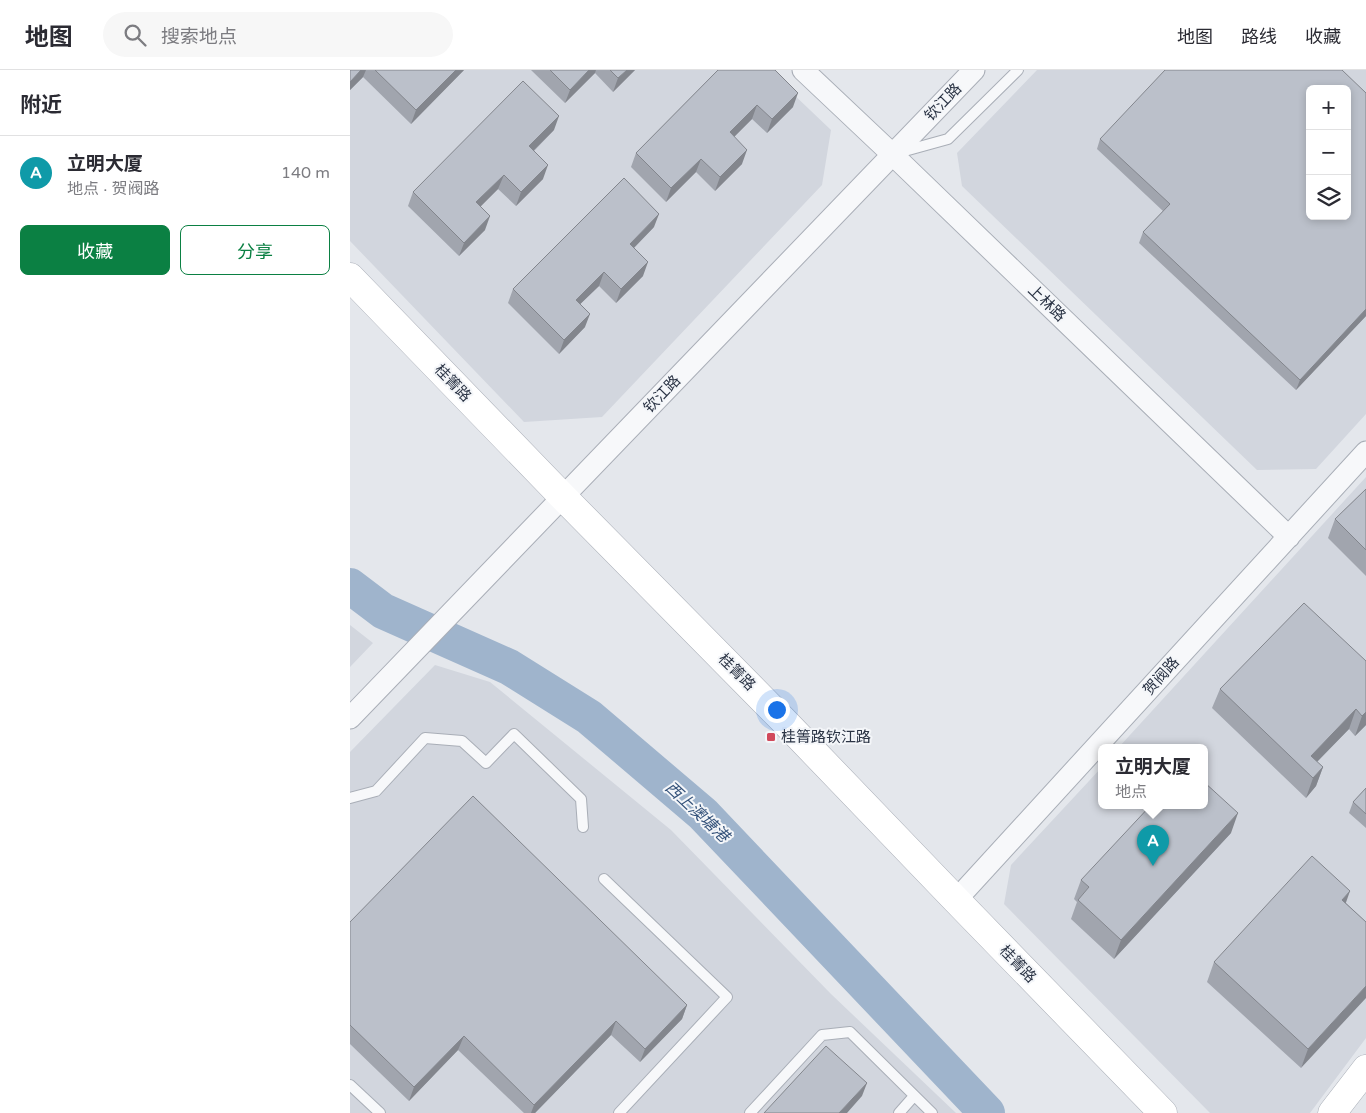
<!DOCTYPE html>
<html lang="zh">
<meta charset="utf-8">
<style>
:root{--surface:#fff;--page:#f7f7f7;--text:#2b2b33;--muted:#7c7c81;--line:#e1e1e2;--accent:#0b8043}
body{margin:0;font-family:"Varela Round","Noto Sans SC",sans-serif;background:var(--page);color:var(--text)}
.controls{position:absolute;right:15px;top:15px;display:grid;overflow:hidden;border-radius:8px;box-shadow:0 2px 8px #0003}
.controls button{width:45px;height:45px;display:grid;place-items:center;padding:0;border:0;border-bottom:1px solid var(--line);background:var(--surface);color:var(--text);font:25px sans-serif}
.you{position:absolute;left:426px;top:639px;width:18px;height:18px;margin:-12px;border:4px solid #fff;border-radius:50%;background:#1a73e8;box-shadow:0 0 0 8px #1a73e833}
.badge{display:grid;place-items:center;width:32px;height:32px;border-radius:50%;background:var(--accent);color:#fff;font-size:16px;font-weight:700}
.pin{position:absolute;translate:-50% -41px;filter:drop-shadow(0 1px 2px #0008)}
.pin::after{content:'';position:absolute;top:26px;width:18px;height:15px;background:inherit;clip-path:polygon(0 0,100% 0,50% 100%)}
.popup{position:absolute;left:748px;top:674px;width:110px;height:65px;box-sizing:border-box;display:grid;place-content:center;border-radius:8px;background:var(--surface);filter:drop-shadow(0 1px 4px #0005);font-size:16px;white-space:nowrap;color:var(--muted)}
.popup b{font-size:19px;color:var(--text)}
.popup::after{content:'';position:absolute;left:50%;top:100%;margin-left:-10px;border:10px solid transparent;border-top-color:var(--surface)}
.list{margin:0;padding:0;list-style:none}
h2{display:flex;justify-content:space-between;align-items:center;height:65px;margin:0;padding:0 20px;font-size:21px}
h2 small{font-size:16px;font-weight:400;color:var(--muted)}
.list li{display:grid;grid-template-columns:32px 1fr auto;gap:15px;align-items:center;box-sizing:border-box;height:75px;padding:0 20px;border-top:1px solid var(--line)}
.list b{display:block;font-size:19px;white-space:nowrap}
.list p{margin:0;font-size:16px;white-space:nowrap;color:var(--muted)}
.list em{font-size:16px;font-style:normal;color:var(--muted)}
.actions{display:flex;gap:10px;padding:15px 20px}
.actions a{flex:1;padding:11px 0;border:1px solid var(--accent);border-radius:8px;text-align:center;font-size:18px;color:var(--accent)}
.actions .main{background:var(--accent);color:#fff}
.icon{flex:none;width:28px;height:28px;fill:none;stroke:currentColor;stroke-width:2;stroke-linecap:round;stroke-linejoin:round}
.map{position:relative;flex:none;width:1016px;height:1043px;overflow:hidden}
header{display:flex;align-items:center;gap:30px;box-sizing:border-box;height:70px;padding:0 25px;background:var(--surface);border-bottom:1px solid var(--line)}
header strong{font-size:24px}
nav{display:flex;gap:28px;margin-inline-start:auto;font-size:18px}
.search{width:350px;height:45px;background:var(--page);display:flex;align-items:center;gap:12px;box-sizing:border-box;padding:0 18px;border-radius:28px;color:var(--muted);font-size:19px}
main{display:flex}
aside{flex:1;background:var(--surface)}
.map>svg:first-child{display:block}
.built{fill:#d2d6de;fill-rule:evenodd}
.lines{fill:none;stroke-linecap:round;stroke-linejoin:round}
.river{stroke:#9fb4cc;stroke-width:36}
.lane-casing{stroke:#a9aeb7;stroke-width:12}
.street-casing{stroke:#a9aeb7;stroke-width:23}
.secondary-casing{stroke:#a9aeb7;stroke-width:29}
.lane{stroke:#f7f8fa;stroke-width:10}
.street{stroke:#f7f8fa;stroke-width:21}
.secondary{stroke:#fff;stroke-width:28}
.wall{fill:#a1a5ae}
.shaded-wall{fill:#83868d}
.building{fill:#bbc0ca;stroke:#83868d;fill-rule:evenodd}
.poi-dot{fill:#d1495b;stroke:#f4f6f9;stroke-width:2}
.labels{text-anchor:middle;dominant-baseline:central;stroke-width:4;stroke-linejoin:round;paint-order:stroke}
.street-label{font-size:15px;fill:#2b3445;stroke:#f4f6f9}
.poi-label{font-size:15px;fill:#2b3445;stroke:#f4f6f9;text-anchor:start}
.water-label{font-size:16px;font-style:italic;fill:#34527a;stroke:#f4f6f9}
</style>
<header>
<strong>地图</strong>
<div class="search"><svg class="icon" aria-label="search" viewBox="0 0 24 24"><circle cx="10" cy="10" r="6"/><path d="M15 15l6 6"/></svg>搜索地点</div>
<nav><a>地图</a><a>路线</a><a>收藏</a></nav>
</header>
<main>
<aside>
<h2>附近<small></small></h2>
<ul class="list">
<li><span class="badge" style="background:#0f9aa8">A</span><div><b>立明大厦</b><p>地点 · 贺阀路</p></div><em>140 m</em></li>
</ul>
<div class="actions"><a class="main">收藏</a><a>分享</a></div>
</aside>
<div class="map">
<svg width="1016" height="1043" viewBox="0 0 1016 1043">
<rect width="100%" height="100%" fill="#e4e7ec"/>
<path class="built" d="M 0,0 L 418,0 L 481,60 L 472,115 L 252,347 L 174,352 L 0,171 Z
M 687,0 L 1016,0 L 1016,344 L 966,399 L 907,400 L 612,116 L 607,83 ZM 960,19 L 997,19 L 997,146 L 960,146 Z
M 1016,407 L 1016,968 L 960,1043 L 860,1043 L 654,834 L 661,795 L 752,697 L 752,735 L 854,735 L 854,677 L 769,677 Z
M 0,555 L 23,573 L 0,597 Z
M 85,595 L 140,612 L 321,760 L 481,924 L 606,1043 L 0,1043 L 0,682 Z"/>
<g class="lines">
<path class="river" d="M 0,516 L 33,541 L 159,597 L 239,647 L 353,744 L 637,1043"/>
<g class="lane-casing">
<path id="lane" d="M 551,82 L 598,69 L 668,0
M 0,728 L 26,721 L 75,668 L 112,671 L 136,693 L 164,664 L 231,729 L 233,757
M 254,809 L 377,927 L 269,1043
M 0,1015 L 30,1043
M 400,1043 L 472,965 L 500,962 L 582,1043
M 549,1043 L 564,1026"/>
</g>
<g class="street-casing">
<path id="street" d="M 453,0 L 543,85 L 939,467
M 0,648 L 624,0
M 606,830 L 1016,382"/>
</g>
<g class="secondary-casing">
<path id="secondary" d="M 0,207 L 213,427 L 433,650 L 606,830 L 813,1043
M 982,1043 L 1016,999"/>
</g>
<use href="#lane" class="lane"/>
<use href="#street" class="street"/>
<use href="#secondary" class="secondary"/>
</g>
<path class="wall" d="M 0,0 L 114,0 L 61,54 L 13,7 L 0,20 Z
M 181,0 L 285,0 L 263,22 L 245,3 L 215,33 Z
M 368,0 L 443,37 L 417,63 L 402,49 L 384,67 L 392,94 L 365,121 L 346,102 L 316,132 L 281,97 L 286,83 Z
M 204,60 L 184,81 L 193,109 L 166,136 L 148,119 L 130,137 L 135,160 L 109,186 L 58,136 L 63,122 Z
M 750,69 L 1016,246 L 946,320 L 789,173 L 793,162 L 813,141 L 747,79 Z
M 304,157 L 284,178 L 293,206 L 266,233 L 249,216 L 230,234 L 235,257 L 209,284 L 158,233 L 163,219 Z
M 1016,419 L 1016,506 L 978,468 L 985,449 Z
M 1016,591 L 1016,655 L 1005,666 L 999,659 L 967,692 L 973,697 L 966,716 L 956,728 L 862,638 L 870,619 Z
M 1016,718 L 1016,758 L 999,743 L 1003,732 Z
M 881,763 L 764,889 L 721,849 L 727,832 L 724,829 L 731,810 Z
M 996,833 L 1016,852 L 951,998 L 857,912 L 864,892 Z
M 0,852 L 337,935 L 332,949 L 290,992 L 261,965 L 185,1043 L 174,1043 L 108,980 L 59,1031 L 0,974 Z"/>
<path class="shaded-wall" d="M 11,0 L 16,0 L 13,7 L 0,20 L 0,12 Z
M 106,0 L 114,0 L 61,54 L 66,40 Z
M 239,0 L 246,0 L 245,3 L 215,33 L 220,20 Z
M 277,0 L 285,0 L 263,22 L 268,8 Z
M 448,23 L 443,37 L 417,63 L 422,49 Z
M 407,35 L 402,49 L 375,76 L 380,62 Z
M 209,46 L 204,60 L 174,90 L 179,76 Z
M 397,80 L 392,94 L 365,121 L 370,107 Z
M 351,89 L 346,102 L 316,132 L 321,118 Z
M 198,95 L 193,109 L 166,136 L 171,122 Z
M 154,105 L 148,119 L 121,146 L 126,132 Z
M 309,144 L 304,157 L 275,187 L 280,174 Z
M 140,146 L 135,160 L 109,186 L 114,173 Z
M 298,192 L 293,206 L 266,233 L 271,219 Z
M 254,202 L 249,216 L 221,243 L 226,230 Z
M 1016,239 L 1016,246 L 946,320 L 950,310 Z
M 240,244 L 235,257 L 209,284 L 214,270 Z
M 1006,639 L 999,659 L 957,702 L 961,686 Z
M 1016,642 L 1016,655 L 1005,666 L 1012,646 Z
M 973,697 L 966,716 L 956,728 L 963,708 Z
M 888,743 L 881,763 L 764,889 L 771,870 Z
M 1000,821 L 993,841 L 992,830 Z
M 1016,916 L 1016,928 L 951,998 L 958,979 Z
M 337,935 L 332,949 L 290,992 L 295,979 Z
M 266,951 L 261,965 L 185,1043 L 181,1043 L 184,1035 Z
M 114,966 L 108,980 L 59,1031 L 64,1017 Z
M 517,1013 L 512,1026 L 497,1043 L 489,1043 Z"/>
<path class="building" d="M 0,0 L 11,0 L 0,12 Z
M 25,0 L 106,0 L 66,40 Z
M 200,0 L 239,0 L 220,20 Z
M 260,0 L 277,0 L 268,8 Z
M 368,0 L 425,0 L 448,23 L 422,49 L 407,35 L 380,62 L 397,80 L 370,107 L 351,89 L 321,118 L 286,83 Z
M 815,0 L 992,0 L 1016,23 L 1016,239 L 950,310 L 793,162 L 820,134 L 750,69 ZM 960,19 L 997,19 L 997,146 L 960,146 Z
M 173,11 L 209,46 L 179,76 L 198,95 L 171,122 L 154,105 L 126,132 L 140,146 L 114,173 L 63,122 Z
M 274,108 L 309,144 L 280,174 L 298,192 L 271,219 L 254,202 L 226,230 L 240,244 L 214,270 L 163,219 Z
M 1016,419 L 1016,480 L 985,449 Z
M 954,533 L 1016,591 L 1016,642 L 1012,646 L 1006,639 L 961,686 L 973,697 L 963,708 L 870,619 Z
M 854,712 L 888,743 L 771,870 L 728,830 L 739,817 L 731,810 L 801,735 L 854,735 Z
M 1016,718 L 1016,744 L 1003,732 Z
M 123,726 L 337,935 L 295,979 L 266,951 L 184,1035 L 114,966 L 64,1017 L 0,955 L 0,852 Z
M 962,786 L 1000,821 L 992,830 L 1016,852 L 1016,916 L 958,979 L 864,892 Z
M 476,976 L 517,1013 L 489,1043 L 414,1043 Z"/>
<rect class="poi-dot" x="416" y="662" width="10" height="10" rx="2.5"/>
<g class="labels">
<g class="street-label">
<text transform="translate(593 32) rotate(-46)">钦江路</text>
<text transform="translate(697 233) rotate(44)">上林路</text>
<text transform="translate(103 313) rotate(46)">桂箐路</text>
<text transform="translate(312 324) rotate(-46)">钦江路</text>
<text transform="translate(387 602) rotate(45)">桂箐路</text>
<text transform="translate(811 606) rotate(-48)">贺阀路</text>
<text transform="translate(668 894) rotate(46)">桂箐路</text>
</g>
<g class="poi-label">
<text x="431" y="667">桂箐路钦江路</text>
</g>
<g class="water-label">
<text transform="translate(347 742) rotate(43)">西上澳塘港</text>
</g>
</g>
</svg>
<div class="controls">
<button>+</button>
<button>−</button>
<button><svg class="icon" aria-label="layers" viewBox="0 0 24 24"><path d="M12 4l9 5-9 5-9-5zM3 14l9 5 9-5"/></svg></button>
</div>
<div class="you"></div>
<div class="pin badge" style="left:803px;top:796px;background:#0f9aa8">A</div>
<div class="popup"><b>立明大厦</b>地点</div>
</div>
</main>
